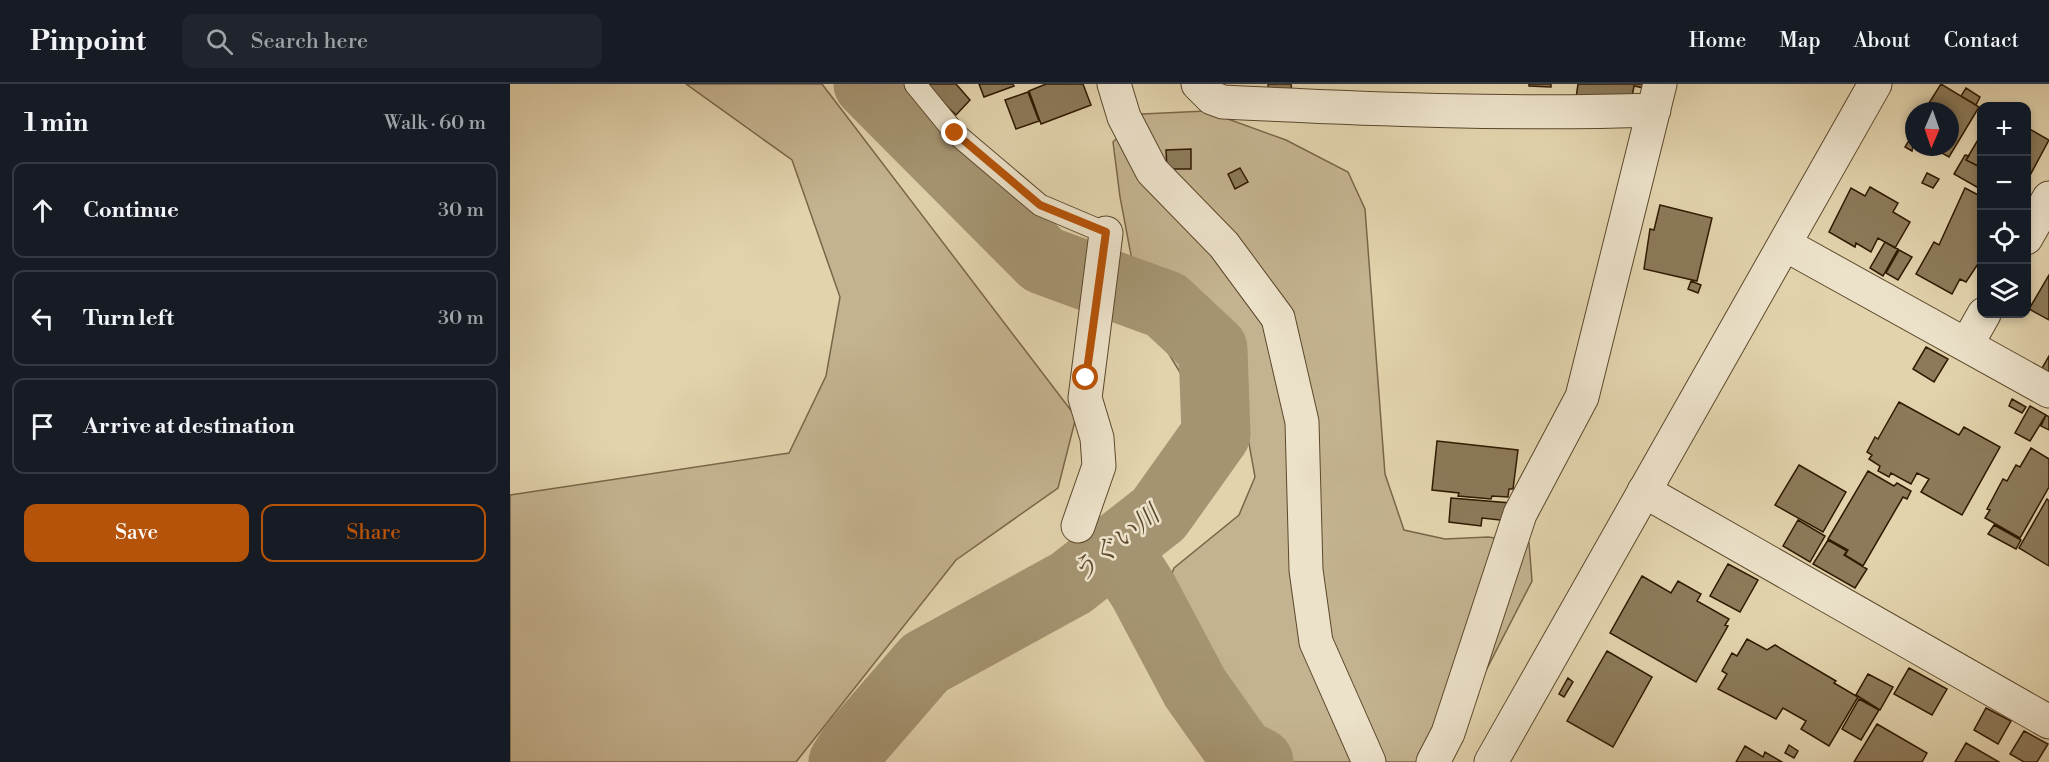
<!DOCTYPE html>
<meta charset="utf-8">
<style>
:root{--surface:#171b24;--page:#20242c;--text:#f1f3f6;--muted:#9ea1a6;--line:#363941;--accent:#b45309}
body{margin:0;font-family:"Libre Bodoni","Noto Serif JP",serif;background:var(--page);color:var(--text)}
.controls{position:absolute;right:18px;top:18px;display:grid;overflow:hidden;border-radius:12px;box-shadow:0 3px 9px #0003}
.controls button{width:54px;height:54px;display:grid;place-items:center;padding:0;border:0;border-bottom:2px solid var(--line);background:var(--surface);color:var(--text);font:30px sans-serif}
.compass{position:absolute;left:1395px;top:18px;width:54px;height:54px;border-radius:50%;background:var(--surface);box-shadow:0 3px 9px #0003;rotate:182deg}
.stop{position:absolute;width:18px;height:18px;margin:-14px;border:4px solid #b45309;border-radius:50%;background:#fff}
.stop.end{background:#b45309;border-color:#fff;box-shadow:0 2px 6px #0008}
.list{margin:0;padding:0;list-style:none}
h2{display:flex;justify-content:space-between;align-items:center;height:78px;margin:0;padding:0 24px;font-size:26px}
h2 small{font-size:20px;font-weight:400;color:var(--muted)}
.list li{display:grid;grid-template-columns:39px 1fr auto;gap:18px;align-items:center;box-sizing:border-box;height:96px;margin:0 12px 12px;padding:0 12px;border:2px solid var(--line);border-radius:12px}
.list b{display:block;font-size:22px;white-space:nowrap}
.list em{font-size:20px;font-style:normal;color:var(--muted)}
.actions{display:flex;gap:12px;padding:18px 24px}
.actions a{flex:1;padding:14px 0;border:2px solid var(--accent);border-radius:12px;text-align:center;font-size:21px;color:var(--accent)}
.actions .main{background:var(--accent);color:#fff}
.icon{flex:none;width:33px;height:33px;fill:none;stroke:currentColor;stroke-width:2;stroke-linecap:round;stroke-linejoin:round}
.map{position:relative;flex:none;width:1539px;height:678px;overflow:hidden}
header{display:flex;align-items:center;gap:36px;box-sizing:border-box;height:84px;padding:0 30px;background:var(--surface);border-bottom:2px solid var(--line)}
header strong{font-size:28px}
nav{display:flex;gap:33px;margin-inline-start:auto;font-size:21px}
.search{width:420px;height:54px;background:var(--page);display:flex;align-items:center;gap:15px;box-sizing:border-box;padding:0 21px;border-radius:12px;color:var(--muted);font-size:22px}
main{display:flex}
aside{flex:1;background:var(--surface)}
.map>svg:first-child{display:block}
.green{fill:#c4b390;stroke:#7a6648;stroke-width:1.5}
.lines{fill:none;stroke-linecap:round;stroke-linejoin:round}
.river{stroke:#a59472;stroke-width:69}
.building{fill:#8c7a5a;stroke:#2f1900;stroke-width:1.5}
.service-casing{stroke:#5c482b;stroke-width:23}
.minor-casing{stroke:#5c482b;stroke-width:35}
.tertiary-casing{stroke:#5c482b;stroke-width:35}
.service{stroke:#ece2ca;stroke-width:21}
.minor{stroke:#ece2ca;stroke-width:33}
.tertiary{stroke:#ece2ca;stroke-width:33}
.route{stroke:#b45309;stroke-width:8}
.labels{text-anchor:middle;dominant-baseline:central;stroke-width:5;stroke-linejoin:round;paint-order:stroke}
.water-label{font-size:26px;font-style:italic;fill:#5e4a2e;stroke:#ece2ca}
</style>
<header>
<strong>Pinpoint</strong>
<div class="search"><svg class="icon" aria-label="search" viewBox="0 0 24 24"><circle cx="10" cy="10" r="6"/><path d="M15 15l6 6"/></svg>Search here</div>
<nav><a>Home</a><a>Map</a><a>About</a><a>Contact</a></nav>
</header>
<main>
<aside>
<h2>1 min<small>Walk · 60 m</small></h2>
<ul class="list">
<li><svg class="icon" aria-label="ahead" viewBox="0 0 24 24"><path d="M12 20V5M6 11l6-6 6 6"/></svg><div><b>Continue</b></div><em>30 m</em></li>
<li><svg class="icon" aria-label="left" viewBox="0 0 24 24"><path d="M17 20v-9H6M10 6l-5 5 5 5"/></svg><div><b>Turn left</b></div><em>30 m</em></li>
<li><svg class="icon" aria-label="arrive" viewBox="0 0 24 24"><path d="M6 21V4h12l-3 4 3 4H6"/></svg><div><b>Arrive at destination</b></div></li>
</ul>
<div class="actions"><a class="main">Save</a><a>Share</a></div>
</aside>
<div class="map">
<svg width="1539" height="678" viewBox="0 0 1539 678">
<rect width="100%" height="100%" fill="#e2d3ad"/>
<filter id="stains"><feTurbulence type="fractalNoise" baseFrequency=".00333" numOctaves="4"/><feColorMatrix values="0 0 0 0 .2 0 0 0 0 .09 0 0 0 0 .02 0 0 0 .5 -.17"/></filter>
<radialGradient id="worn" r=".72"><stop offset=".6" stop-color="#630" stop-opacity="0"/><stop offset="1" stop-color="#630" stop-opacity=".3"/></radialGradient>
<path class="green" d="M 176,0 L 312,0 L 566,333 L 548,404 L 446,476 L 286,678 L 0,678 L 0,411 L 279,369 L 316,292 L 330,213 L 282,76 Z
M 696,27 L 776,56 L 838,88 L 855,125 L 875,390 L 894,446 L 935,455 L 978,453 L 1019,459 L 1022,497 L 929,678 L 753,678 L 662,549 L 651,518 L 664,484 L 729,431 L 745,393 L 738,354 L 671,290 L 631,224 L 610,113 L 603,58 L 632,30 Z"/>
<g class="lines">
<path class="river" d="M 606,464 L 633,506 L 685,604 L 731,669 L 749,678
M 333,678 L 344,661 L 415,579 L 561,499 L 649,430 L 706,350 L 703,265 L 656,221 L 533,176 L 358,0"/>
</g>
<path class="building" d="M 414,0 L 446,0 L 460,16 L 446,31 Z
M 469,0 L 503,0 L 504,2 L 474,13 Z
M 536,0 L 573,0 L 581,21 L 531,40 L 519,7 Z
M 758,0 L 781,0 L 782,10 L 759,13 Z
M 1019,0 L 1041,0 L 1041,3 L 1019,2 Z
M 1068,0 L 1140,0 L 1139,5 L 1124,2 L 1121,18 L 1066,14 Z
M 1431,0 L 1469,23 L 1439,73 L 1421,63 L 1440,63 L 1440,27 L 1414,27 Z
M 1456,4 L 1470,13 L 1466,21 L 1451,12 Z
M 518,8 L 529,37 L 506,45 L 495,16 Z
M 1516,43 L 1539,56 L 1518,95 L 1516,94 Z
M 1472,49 L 1472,84 L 1456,76 Z
M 1401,53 L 1404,55 L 1402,67 L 1395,63 Z
M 681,65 L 681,85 L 657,85 L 656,66 Z
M 1455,71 L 1459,72 L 1456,76 L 1472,84 L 1472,106 L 1444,90 Z
M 730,84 L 738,98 L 725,105 L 718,90 Z
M 1417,89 L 1429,95 L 1423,104 L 1412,99 Z
M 1360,103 L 1388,119 L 1383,128 L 1400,138 L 1385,164 L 1368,154 L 1361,168 L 1346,159 L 1345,163 L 1319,148 L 1341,104 L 1355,112 Z
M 1455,104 L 1472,113 L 1472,174 L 1456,198 L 1450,195 L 1442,210 L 1406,190 L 1424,158 L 1429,161 Z
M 1150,121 L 1202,134 L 1187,197 L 1134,185 L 1140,145 L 1144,146 Z
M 1375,158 L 1388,165 L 1373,192 L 1360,184 Z
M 1389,166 L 1402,173 L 1388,196 L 1376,189 Z
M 1539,191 L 1539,236 L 1519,225 Z
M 1181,197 L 1191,201 L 1188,209 L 1178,205 Z
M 1416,263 L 1438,275 L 1424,298 L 1403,285 Z
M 1539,272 L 1539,290 L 1531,286 Z
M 1502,315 L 1516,323 L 1512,329 L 1499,322 Z
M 1389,318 L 1449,351 L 1454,343 L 1490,363 L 1452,431 L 1411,408 L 1419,395 L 1407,389 L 1401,400 L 1381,389 L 1379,393 L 1368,387 L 1370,382 L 1359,375 L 1362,371 L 1357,368 L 1365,353 L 1368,355 Z
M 1520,322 L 1536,331 L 1520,357 L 1505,349 Z
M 1536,331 L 1539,333 L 1539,346 L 1531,342 Z
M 927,357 L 1008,366 L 1003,405 L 999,405 L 998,413 L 982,412 L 981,415 L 948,412 L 949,409 L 922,406 Z
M 1521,364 L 1539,375 L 1539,403 L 1510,454 L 1475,434 L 1480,426 L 1477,425 L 1493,395 L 1497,397 L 1506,381 L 1510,383 Z
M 1289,381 L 1336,408 L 1313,448 L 1265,421 Z
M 1358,387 L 1384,402 L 1387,399 L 1401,407 L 1397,415 L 1393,413 L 1353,482 L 1335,471 L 1338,466 L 1318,455 Z
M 941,414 L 1001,419 L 999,437 L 972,434 L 971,442 L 939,438 Z
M 1537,415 L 1539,417 L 1539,482 L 1509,464 Z
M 1288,436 L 1315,452 L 1300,478 L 1273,462 Z
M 1484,441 L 1511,456 L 1506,465 L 1478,450 Z
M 1318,456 L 1337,467 L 1334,471 L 1357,485 L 1345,504 L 1303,480 Z
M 1218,480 L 1248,496 L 1230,528 L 1200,512 Z
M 1132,492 L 1161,509 L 1168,497 L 1191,510 L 1187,517 L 1219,535 L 1215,541 L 1218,542 L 1186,598 L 1100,549 Z
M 1237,555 L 1257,566 L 1265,561 L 1326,597 L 1324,599 L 1348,613 L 1319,662 L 1291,645 L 1296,637 L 1273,624 L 1266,635 L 1208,605 L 1217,590 L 1212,587 L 1222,569 L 1227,572 Z
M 1097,567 L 1142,593 L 1103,663 L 1057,637 Z
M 1399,584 L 1437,605 L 1422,631 L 1384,610 Z
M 1358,590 L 1383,603 L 1370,626 L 1346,611 Z
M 1058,594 L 1063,598 L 1054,613 L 1049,610 Z
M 1349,615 L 1369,626 L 1351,656 L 1332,645 Z
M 1476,624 L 1501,637 L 1488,660 L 1464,646 Z
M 1367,640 L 1417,669 L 1412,678 L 1344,678 Z
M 1514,647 L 1538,660 L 1527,678 L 1514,678 L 1500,670 Z
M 1456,659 L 1489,678 L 1445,678 Z
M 1279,661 L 1288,667 L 1284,674 L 1275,669 Z
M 1235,662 L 1253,673 L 1255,668 L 1272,678 L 1226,678 Z"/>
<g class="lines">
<g class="service-casing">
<path id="service" d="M 405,0 L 445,49 L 530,121 L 596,149"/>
</g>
<g class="minor-casing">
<path id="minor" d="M 604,0 L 614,33 L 642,87 L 714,161 L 768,234 L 792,338 L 796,486 L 806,558 L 859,678
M 688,0 L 702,14 L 713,18 C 857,25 1000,31 1144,26
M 1516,154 L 1539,114
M 1276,161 L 1539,307
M 1457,260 L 1474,230
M 1134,407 L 1539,638
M 568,442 L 589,382 L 587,354 L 575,314 L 596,149
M 923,678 L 938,649 L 1010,430 L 1072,313 L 1150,0"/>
</g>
<g class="tertiary-casing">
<path id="tertiary" d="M 981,678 L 1365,0"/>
</g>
<use href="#service" class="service"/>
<use href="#minor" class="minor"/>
<use href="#tertiary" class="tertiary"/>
</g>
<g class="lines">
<path class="route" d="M 445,49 L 530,121 L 596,148 L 576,294"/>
</g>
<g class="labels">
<g class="water-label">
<text transform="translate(606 460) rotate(-39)">うぐい川</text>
</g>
</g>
<rect width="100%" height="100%" filter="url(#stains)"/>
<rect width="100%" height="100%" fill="url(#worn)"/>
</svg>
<div class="controls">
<button>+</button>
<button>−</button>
<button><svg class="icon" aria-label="locate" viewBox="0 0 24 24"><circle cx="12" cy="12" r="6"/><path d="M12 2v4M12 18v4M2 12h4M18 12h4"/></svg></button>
<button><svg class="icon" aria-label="layers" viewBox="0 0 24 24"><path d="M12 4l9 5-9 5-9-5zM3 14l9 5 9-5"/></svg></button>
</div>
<svg class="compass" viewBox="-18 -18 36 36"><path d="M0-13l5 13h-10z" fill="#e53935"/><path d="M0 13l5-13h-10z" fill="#9ea1a6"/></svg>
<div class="stop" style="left:576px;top:294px"></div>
<div class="stop end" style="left:445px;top:49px"></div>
</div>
</main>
